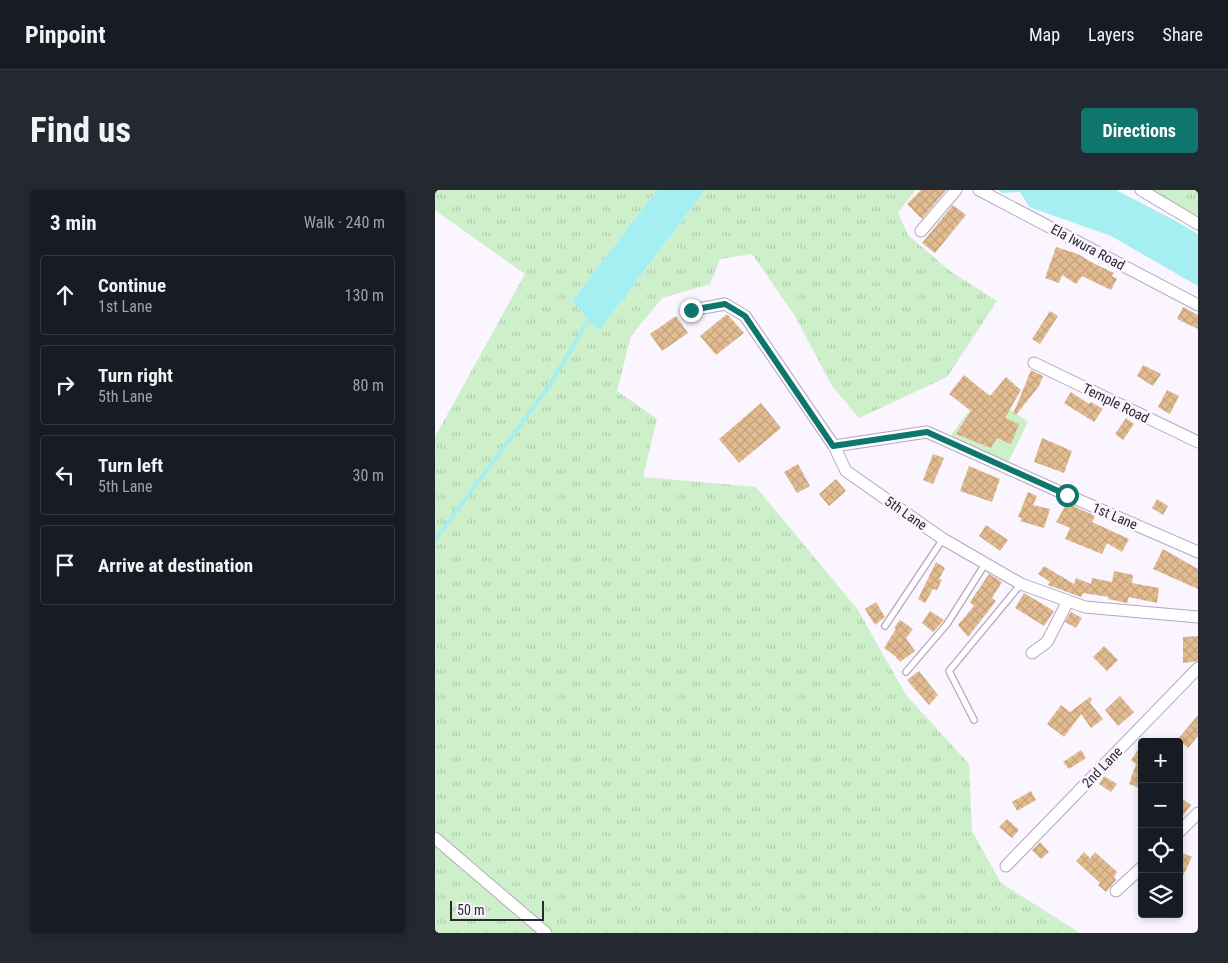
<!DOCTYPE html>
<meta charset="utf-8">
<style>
:root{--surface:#171b24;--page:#242831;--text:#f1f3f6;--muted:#9ea1a6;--line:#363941;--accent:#0f766e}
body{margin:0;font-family:"Roboto Condensed",sans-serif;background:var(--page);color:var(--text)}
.controls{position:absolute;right:15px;bottom:15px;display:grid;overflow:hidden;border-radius:5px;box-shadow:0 2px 8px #0003}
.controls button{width:45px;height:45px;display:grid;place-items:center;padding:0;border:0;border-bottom:1px solid var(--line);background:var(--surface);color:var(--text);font:25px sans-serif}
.scale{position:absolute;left:15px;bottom:12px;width:94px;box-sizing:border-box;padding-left:5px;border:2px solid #2d2831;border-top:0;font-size:14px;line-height:18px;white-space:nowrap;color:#2d2831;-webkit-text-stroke:4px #faf5fe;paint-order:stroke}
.stop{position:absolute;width:15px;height:15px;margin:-11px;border:4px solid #0f766e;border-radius:50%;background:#fff}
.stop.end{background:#0f766e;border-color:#fff;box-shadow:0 1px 5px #0008}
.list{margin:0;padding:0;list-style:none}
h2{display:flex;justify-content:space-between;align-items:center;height:65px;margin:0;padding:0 20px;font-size:21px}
h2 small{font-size:16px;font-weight:400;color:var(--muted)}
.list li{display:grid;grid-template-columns:32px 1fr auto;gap:15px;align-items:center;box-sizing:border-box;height:80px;margin:0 10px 10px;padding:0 10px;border:1px solid var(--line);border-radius:5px}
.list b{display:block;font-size:19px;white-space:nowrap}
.list p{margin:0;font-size:16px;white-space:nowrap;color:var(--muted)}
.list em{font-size:16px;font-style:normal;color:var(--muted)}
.icon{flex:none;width:28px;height:28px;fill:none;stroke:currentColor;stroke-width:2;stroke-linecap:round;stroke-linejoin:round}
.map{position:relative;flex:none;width:763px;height:743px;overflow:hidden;border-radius:5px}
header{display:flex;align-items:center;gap:30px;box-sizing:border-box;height:70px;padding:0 25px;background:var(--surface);border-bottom:1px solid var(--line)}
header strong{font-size:24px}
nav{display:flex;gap:28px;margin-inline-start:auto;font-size:18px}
.intro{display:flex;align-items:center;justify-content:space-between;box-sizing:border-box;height:120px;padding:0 30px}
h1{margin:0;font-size:35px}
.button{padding:12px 22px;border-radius:5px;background:var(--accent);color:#fff;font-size:18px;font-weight:700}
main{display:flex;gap:30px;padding:0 30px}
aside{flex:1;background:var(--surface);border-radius:5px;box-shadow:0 2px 8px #0003}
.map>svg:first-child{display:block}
.grass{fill:url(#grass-tufts)}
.green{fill:#cdefca}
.water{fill:#a5eff2}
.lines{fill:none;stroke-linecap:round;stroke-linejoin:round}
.stream{stroke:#a5eff2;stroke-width:4}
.building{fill:url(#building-cross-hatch)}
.lane-casing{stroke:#b3a8bc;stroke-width:8}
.street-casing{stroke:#b3a8bc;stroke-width:13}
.lane{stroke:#fff;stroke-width:5.5}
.street{stroke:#fff;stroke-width:11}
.route{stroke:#0f766e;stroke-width:6}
.labels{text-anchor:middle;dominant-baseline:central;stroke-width:5;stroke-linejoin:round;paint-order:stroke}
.street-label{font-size:14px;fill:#2d2831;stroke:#faf5fe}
</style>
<header>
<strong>Pinpoint</strong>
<nav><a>Map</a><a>Layers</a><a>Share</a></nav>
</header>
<div class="intro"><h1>Find us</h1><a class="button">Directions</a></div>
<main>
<aside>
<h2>3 min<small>Walk · 240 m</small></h2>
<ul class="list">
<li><svg class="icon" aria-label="ahead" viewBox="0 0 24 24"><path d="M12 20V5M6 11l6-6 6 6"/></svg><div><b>Continue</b><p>1st Lane</p></div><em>130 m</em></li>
<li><svg class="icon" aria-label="right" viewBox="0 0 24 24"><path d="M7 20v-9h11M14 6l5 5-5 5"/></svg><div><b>Turn right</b><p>5th Lane</p></div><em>80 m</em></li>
<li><svg class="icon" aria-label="left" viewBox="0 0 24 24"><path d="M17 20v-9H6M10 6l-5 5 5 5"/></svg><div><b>Turn left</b><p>5th Lane</p></div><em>30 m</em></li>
<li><svg class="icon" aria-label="arrive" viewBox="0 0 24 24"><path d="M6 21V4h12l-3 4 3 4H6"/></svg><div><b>Arrive at destination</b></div></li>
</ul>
</aside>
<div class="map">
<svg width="763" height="743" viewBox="0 0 763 743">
<defs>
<pattern id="grass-tufts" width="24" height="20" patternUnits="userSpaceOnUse" patternTransform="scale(1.25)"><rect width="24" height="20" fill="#cdefca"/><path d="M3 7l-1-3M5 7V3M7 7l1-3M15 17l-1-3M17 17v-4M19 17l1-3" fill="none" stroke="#b0cdae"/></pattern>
<pattern id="building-cross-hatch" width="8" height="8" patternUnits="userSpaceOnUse" patternTransform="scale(1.25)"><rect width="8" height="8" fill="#e2bc90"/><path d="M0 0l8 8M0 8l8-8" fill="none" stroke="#c2a27d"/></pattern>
</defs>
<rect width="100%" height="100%" fill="#faf5fe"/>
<path class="grass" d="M 0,0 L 222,0 L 137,111 L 164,141 L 270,0 L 481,0 L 463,22 L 473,45 L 515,81 L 562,111 L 512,187 L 424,228 L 397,196 L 360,126 L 317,64 L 285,69 L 275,94 L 227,108 L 196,146 L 182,201 L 222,229 L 208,287 L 321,297 L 423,420 L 471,505 L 534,574 L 537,641 L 566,693 L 645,743 L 0,743 L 0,247 L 90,84 L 0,20 Z
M 715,0 L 763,0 L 763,27 Z"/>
<path class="green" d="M 549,201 L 593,232 L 572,275 L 516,245 Z"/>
<path class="water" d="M 222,0 L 270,0 L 164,141 L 137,111 Z
M 564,0 L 681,0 L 739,30 L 763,44 L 763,96 L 676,46 L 594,17 L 585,2 L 567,3 Z"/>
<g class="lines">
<path class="stream" d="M 0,350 L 114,196 L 153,131"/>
</g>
<path class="building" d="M 486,0 L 511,0 L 487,29 L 472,14 Z
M 518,15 L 531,25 L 500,63 L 487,53 Z
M 621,57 L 643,64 L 658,73 L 679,83 L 677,86 L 682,89 L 676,100 L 647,86 L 641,94 L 627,85 L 624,93 L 610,88 Z
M 748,117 L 763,125 L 763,139 L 742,129 Z
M 615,121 L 623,126 L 605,154 L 597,149 Z
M 292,124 L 309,143 L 281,165 L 265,146 Z
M 241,126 L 253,143 L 227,161 L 215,144 Z
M 708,175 L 726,184 L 718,196 L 702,186 Z
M 596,180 L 608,186 L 604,196 L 581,225 L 578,224 Z
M 529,185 L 555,206 L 571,187 L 586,200 L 570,228 L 584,234 L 576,254 L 562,248 L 556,258 L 521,244 L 536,221 L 514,204 Z
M 732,200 L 744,206 L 735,224 L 723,217 Z
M 636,202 L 654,214 L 656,212 L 668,219 L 659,232 L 629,213 Z
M 326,213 L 346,238 L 304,273 L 284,249 Z
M 691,228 L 699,234 L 688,250 L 680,244 Z
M 607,248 L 637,261 L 629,283 L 599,272 Z
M 498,264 L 509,268 L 498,294 L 488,290 Z
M 363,274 L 375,296 L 362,303 L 349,282 Z
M 534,276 L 565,289 L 557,312 L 525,301 Z
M 401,289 L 411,301 L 394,316 L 384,304 Z
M 593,302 L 602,306 L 598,315 L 615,319 L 609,338 L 585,331 L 587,328 L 583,327 Z
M 722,309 L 733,316 L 728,325 L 717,318 Z
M 632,313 L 660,326 L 657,332 L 694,349 L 687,362 L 672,353 L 667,364 L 630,349 L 635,338 L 621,332 Z
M 551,335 L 573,350 L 565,361 L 544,346 Z
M 728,359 L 763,379 L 763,399 L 718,379 Z
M 501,372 L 510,378 L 504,389 L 507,390 L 502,400 L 498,399 L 490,413 L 483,409 Z
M 609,376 L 639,394 L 641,388 L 656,394 L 657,388 L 677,392 L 679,381 L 698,385 L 697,393 L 724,398 L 722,413 L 694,407 L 692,413 L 673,409 L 674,407 L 648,403 L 646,407 L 613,395 L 615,392 L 603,384 Z
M 554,384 L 567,392 L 557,408 L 561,411 L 533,447 L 523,435 L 539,416 L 535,412 Z
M 589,403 L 619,421 L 609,436 L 580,418 Z
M 441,412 L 450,427 L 440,435 L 430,419 Z
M 495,421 L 509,430 L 498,442 L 487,433 Z
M 636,422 L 647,428 L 641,438 L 630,432 Z
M 465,430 L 478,439 L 471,448 L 480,461 L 465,472 L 460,466 L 449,458 L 461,439 L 459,438 Z
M 763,446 L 763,471 L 748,473 L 748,447 Z
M 669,456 L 683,470 L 672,481 L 658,467 Z
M 484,481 L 503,505 L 494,515 L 472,490 Z
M 685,506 L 699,522 L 683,536 L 670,520 Z
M 655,507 L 657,509 L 655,513 L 668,529 L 656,538 L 646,524 L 629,547 L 612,534 L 626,515 L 635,522 Z
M 763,525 L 763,546 L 753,558 L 743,549 Z
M 707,554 L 707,599 L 694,594 L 701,574 L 696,570 Z
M 646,560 L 651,568 L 634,579 L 628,572 Z
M 669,586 L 682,594 L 676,602 L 664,594 Z
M 596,601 L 601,610 L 582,621 L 577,612 Z
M 744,607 L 756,615 L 744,631 Z
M 572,629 L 584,640 L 577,648 L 564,637 Z
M 605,652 L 614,662 L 606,669 L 597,660 Z
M 744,661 L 757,667 L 744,694 Z
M 649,662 L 655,668 L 660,662 L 682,682 L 679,687 L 681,690 L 671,702 L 663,695 L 665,693 L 641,671 Z"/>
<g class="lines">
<g class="lane-casing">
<path id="lane" d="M 450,436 L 508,349
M 471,482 L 512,434 L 550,374
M 539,530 L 514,481 L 586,394"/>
</g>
<g class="street-casing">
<path id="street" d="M 544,0 L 763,115
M 706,0 L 763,34
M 486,41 L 521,0
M 257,120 L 290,114 L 310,126 L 399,256 L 411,281 L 508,349 L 586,394 L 650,417 L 763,427
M 599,173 L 763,252
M 399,256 L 492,242 L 632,305 L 763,362
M 597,463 L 612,452 L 633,411
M 744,642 L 763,623
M 0,648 L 111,743
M 571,676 L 763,478
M 681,701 L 707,677"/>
</g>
<use href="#lane" class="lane"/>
<use href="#street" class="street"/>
</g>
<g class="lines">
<path class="route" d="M 256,120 L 290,114 L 310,126 L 398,256 L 492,242 L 632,305"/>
</g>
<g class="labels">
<g class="street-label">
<text transform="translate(653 57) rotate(28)">Ela Iwura Road</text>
<text transform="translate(681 213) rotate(26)">Temple Road</text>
<text transform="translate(471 323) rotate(35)">5th Lane</text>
<text transform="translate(680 326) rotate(23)">1st Lane</text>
<text transform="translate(667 577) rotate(-46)">2nd Lane</text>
</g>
</g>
</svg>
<div class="controls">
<button>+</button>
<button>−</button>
<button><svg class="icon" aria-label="locate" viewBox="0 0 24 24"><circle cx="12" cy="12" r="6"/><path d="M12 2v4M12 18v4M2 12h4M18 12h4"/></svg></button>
<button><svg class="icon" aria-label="layers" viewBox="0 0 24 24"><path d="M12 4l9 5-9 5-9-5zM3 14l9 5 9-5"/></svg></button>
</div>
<div class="scale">50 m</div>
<div class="stop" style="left:632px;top:305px"></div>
<div class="stop end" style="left:256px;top:120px"></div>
</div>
</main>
